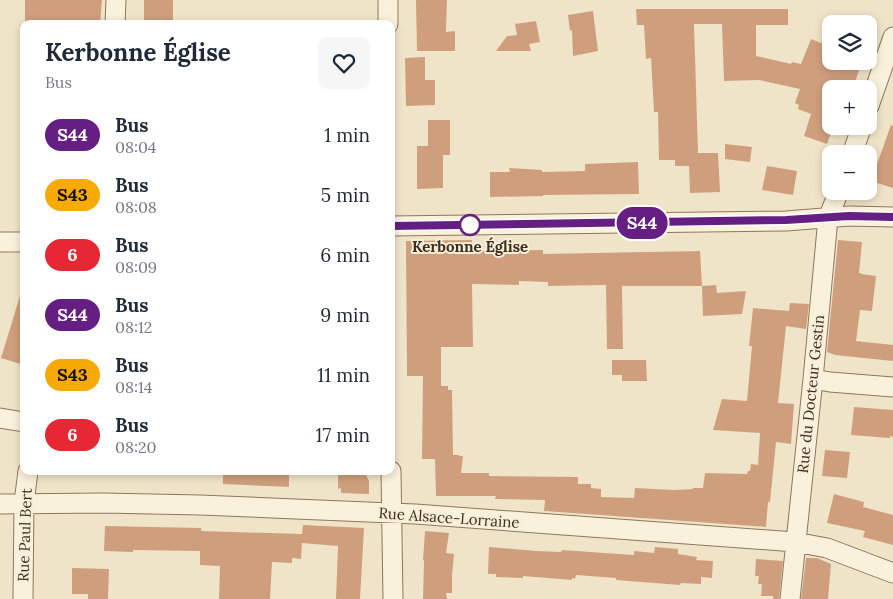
<!DOCTYPE html>
<html lang="fr">
<meta charset="utf-8">
<style>
:root{--surface:#fff;--page:#f6f6f7;--text:#1f2937;--muted:#747a83}
body{margin:0;font-family:Lora,serif;background:var(--page);color:var(--text);height:100vh;display:flex;flex-direction:column;font-size:19px;white-space:nowrap}
*{box-sizing:border-box;margin:0}
p{font-size:16px;color:var(--muted)}
.icon{flex:none;width:28px;height:28px;fill:none;stroke:currentColor;stroke-width:2;stroke-linecap:round;stroke-linejoin:round}
.map{position:relative;flex:1;overflow:hidden}
.details{position:absolute;left:20px;top:20px;width:375px;height:455px;display:flex;flex-direction:column;background:var(--surface);border-radius:10px;box-shadow:0 2px 8px #0003}
.details>*{flex:none}
.badge{padding:0 10px;border-radius:16px;font-size:18px;line-height:32px}
.controls{position:absolute;left:822px;top:15px;display:grid;gap:10px}
.controls a{display:grid;place-items:center;width:55px;height:55px;border-radius:10px;background:var(--surface);box-shadow:0 2px 8px #0003;font-size:25px}
.map>.badge{position:absolute;translate:-50% -50%;box-shadow:0 0 0 2px #fff}
.round{display:grid;place-items:center;flex:none;width:52px;height:52px;border-radius:10px;background:var(--page)}
.headline{display:flex;align-items:center;justify-content:space-between;height:85px;padding:0 25px}
h1{font-size:24px;font-weight:700;line-height:38px}
ul{padding:0;list-style:none}
li{display:flex;align-items:center;gap:15px;height:60px;padding:0 25px}
li div{flex:1}
li b{display:block;font-size:19px}
li em{font-style:normal}
li .badge{min-width:55px;font-weight:700;text-align:center}
.map>svg:first-child{display:block}
</style>
<div class="map">
<svg width="893" height="599" viewBox="0 0 893 599">
<rect width="100%" height="100%" fill="#f0e4c8"/>
<path fill="#cf9f7d" d="M25 0H102L100 24H25Z
M144 0H173V24H144Z
M416 0H447L446 32 455 31V51H417Z
M636 9H788V25H756V56L791 64 792 62 801 64 811 39 831 47V61H862L853 89 841 85 839 89H831V133L827 144 804 136 811 114 798 109 799 105 795 103 800 89 759 80 724 81 722 24H694L698 153H718L720 192 690 193 689 166H675V160H659L658 112H654L651 58 646 59 644 25H637Z
M593 11 598 51 573 56 572 30 570 31 568 15Z
M536 21 540 42 529 44 531 51H496L507 36 517 35 515 24Z
M425 57V80H435V105L406 106 405 58Z
M428 120H450V155H443V188L417 189V146H428Z
M891 125 893 126V188L871 181Z
M725 144 752 147 750 162 725 159Z
M638 162 639 194 543 195V196L490 197V172H510L509 168 542 170V172L585 171V164Z
M767 166 797 171 793 195 762 190Z
M472 240V251L543 250V254L700 251 702 286H622L623 349H607L606 285 548 286V282L519 281V285L472 284 473 347H441V386H448V390H452L453 455H459V456H463L461 473H489V476L578 477V484H591V488L601 489V497L634 498 635 488 674 490 693 489V488H703L705 473 747 474 748 471H750L751 464 758 465 760 433 713 430 722 399 747 401 752 346H749L753 308 789 311 790 303 809 304 806 329 786 326 778 403 794 404 791 444 776 442 770 502H768L766 527 544 511 545 500 495 499 496 496H436L435 459H422L423 376H407L406 241Z
M838 240 862 242 859 273H861V274L876 276 872 311 860 310 856 341 893 345V361L835 355 827 352Z
M716 285 717 293 746 291 742 314 703 316 702 286Z
M20 296 24 297V365L1 358Z
M612 360H646L647 381H622V375H612Z
M854 407 893 410V437L890 436V438L851 435Z
M825 450 850 452 847 478 822 476Z
M223 471H289V487L223 484Z
M338 471H364L369 481V494L341 493V488L338 489Z
M834 494 864 502 863 507 893 515V545L863 537 865 531 827 523Z
M303 525 364 528 360 599H336L338 546 302 543 301 559 292 558V563L272 562 270 599H219L220 566 200 565V551L133 550V552L104 551 105 526 201 528V531L302 534Z
M425 531 449 533 446 553 454 554 452 575V593H446L447 599H423L424 560H423Z
M489 547 536 551 561 552 562 550 634 555V551L654 553 655 547 678 549V554L697 557 696 560 713 561 712 578 701 577V584L681 583 680 585 616 580V578L576 575 575 579 572 578V580L523 576V578L496 577V574H488Z
M806 558H817L831 564 828 599H801Z
M756 559 783 561 779 599H773V596H761L762 584H758L759 576H755Z
M72 568 109 569 108 599H88V594H72Z"/>
<g fill="none" stroke-linecap="round" stroke-linejoin="round">
<g stroke="#8d765c" stroke-width="21">
<path id="minor" d="M388 0V24
M115 24 116 0
M869 106 893 37
M852 154 862 126
M391 226 786 221 849 216 893 217
M0 242H24
M813 379 830 382 893 387
M0 418 24 422
M391 471 393 599
M0 504 103 503 200 505 415 514 795 542 827 548 893 573
M23 599 24 503 28 471
M790 599 813 379 828 218 839 191"/>
</g>
<use href="#minor" stroke="#faf1dc" stroke-width="19"/>
</g>
<g fill="none" stroke-linecap="round" stroke-linejoin="round">
<g stroke="#fff" stroke-width="11">
<path id="line" d="M391 226 786 220 849 216 893 217"/>
</g>
<use href="#line" stroke="#651f82" stroke-width="8"/>
</g>
<circle fill="#fff" stroke="#651f82" stroke-width="2.5" cx="470" cy="225" r="10"/>
<g text-anchor="middle" stroke-width="4" stroke-linejoin="round" paint-order="stroke">
<g font-size="15" font-weight="bold" fill="#3d2e20" stroke="#f7eed8">
<text x="470" y="252">Kerbonne Église</text>
</g>
<g font-size="15" fill="#3d2e20" stroke="#f7eed8">
<text transform="translate(811 394) rotate(-84)" y="5">Rue du Docteur Gestin</text>
<text transform="translate(449 518) rotate(4)" y="5">Rue Alsace-Lorraine</text>
<text transform="translate(25 535) rotate(-88)" y="5">Rue Paul Bert</text>
</g>
</g>
</svg>
<div class="controls">
<a><svg class="icon" aria-label="layers" viewBox="0 0 24 24"><path d="M12 4l9 5-9 5-9-5zM3 14l9 5 9-5"/></svg></a>
<a>+</a>
<a>−</a>
</div>
<b class="badge" style="left:642px;top:223px;background:#651f82;color:#fff">S44</b>
<section class="details">
<div class="headline"><div><h1>Kerbonne Église</h1><p>Bus</p></div><a class="round"><svg class="icon" aria-label="heart" viewBox="0 0 24 24"><path d="M12 20l-8-8c-3-5 5-10 8-4 3-6 11-1 8 4z"/></svg></a></div>
<ul>
<li><span class="badge" style="background:#651f82;color:#fff">S44</span><div><b>Bus</b><p>08:04</p></div><em>1 min</em></li>
<li><span class="badge" style="background:#f8aa04;color:#111">S43</span><div><b>Bus</b><p>08:08</p></div><em>5 min</em></li>
<li><span class="badge" style="background:#e62834;color:#fff">6</span><div><b>Bus</b><p>08:09</p></div><em>6 min</em></li>
<li><span class="badge" style="background:#651f82;color:#fff">S44</span><div><b>Bus</b><p>08:12</p></div><em>9 min</em></li>
<li><span class="badge" style="background:#f8aa04;color:#111">S43</span><div><b>Bus</b><p>08:14</p></div><em>11 min</em></li>
<li><span class="badge" style="background:#e62834;color:#fff">6</span><div><b>Bus</b><p>08:20</p></div><em>17 min</em></li>
</ul>
</section>
</div>
